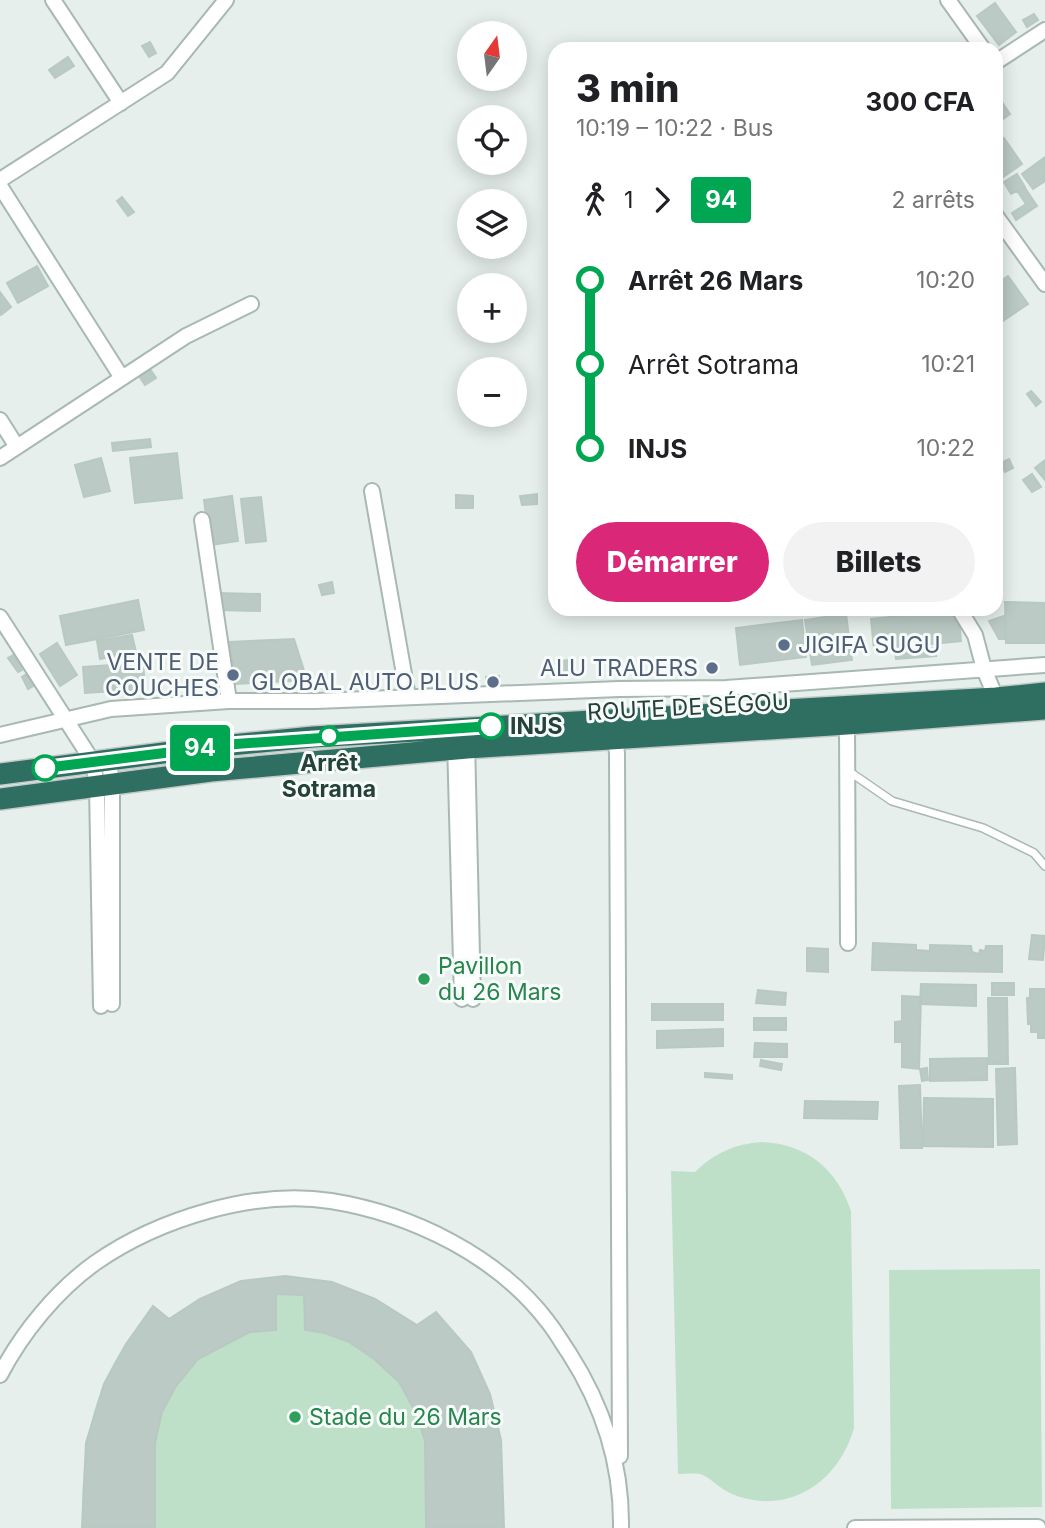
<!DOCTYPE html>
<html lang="fr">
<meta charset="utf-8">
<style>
:root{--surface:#fff;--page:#f2f2f2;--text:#202124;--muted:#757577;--accent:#db2777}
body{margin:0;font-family:Inter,sans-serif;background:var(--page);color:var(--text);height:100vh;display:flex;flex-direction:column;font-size:26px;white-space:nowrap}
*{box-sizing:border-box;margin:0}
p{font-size:23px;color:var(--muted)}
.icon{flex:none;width:38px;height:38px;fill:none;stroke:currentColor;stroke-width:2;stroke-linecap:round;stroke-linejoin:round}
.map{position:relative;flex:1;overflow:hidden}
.panel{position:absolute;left:548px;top:42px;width:455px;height:574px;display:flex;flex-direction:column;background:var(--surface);border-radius:21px;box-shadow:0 4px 18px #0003}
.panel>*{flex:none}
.badge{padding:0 14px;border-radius:5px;font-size:24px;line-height:46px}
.needle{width:46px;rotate:14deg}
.fabs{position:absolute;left:457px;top:21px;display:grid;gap:14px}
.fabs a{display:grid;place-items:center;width:70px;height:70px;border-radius:50%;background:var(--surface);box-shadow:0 4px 18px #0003;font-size:35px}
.map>.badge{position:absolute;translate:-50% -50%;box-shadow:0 0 0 4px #fff}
.legs{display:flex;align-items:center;gap:10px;height:77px;padding:0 28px;font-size:23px}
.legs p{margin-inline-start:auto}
.head{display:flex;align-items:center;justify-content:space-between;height:119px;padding:0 28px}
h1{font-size:38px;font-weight:800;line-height:52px}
.cta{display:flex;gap:14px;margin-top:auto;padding:14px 28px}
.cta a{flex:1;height:80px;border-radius:42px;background:var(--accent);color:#fff;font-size:28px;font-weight:800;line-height:80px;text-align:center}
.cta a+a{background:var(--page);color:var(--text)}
ul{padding:0 28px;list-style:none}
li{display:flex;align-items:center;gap:24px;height:84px;font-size:26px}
li i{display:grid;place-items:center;width:10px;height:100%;margin:0 9px;background:currentColor}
li i::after{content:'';width:18px;height:18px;margin:-9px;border:5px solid;border-radius:50%;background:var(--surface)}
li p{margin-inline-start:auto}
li:first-child i{background:linear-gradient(#0000 50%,currentColor 0)}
li:last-child i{background:linear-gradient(currentColor 50%,#0000 0)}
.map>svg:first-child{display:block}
</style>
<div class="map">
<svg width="1045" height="1528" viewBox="0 0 1045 1528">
<rect width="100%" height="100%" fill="#e6efeb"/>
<path fill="#bfe0c8" d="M762 1142C807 1144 837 1169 851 1211L854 1428C839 1482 788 1517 732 1494 721 1490 710 1477 700 1474 693 1473 684 1474 678 1474L671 1171 695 1172C715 1153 734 1144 762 1142Z
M1040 1269 1042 1507 891 1509 889 1270Z
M285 1276 332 1282 375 1299 417 1325 436 1312C447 1325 462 1339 471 1354 503 1407 503 1468 504 1528H82C82 1479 84 1430 104 1384 115 1356 135 1331 153 1306L170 1319Z"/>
<path fill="#bbcac4" stroke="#b8c9c2" stroke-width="2" d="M995 3 1016 32 999 45 977 16Z
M1034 14 1038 20 1027 27 1023 20Z
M150 42 156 53 149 57 142 46Z
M68 57 74 66 55 78 49 70Z
M996 93 1010 114 996 124Z
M1004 138 1022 164 1000 179 996 173V144Z
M1044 158 1045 181 1033 189 1022 174Z
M1017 174 1025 187 1011 194 1004 182Z
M1025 188 1037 206 1016 220 1012 213 1026 204 1018 192Z
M122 197 134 212 128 216 117 201Z
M37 266 48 286 18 303 7 283Z
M1008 276 1028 304 997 325 996 284Z
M0 292 11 307 1 315 0 314Z
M150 369 156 378 145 385 139 376Z
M1031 391 1041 402 1036 406 1027 394Z
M150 439 151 447 113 451 112 443Z
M177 453 182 498 135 503 130 458Z
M101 458 110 491 84 497 75 465Z
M1009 459 1013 468 1005 472 1001 463Z
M1045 460V480L1035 468Z
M1032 474 1041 487 1032 492 1023 480Z
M537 494V504L522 505 520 496Z
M456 495 473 496V508H456Z
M232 496 238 541 210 545 204 500Z
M261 497 266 541 246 543 241 499Z
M332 582 334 593 322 595 319 585Z
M218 593 260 594V611L218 610Z
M138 600 144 630 66 645 60 616Z
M1005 602 1045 603V643H1006Z
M958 610 961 641 874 650 871 619Z
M846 614 852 660 812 665 805 620Z
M1004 616V639H999L989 621Z
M802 620 806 657 740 665 736 628Z
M132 635 136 652 100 659 97 641Z
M294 639 307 680 236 684 230 642Z
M57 643 77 675 60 686 40 654Z
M935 648 936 656 896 659 895 652Z
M13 655 22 670 18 672 8 658Z
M569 660V674H561L560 661Z
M143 663 145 689 85 693 83 667Z
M27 674 33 686 28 689 22 677Z
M499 676V685L486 686V677Z
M1032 935 1045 936 1043 960 1029 959Z
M873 943 916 945V950L930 951V945L971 946 972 952 979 954 980 950 985 951 986 946H1002V972L872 970Z
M807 948 828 949V972L807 971Z
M992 983H1014V995H992Z
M921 984 976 985V1006L920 1004Z
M1030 989H1045V1038H1038V1032H1031V1024H1028L1027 998H1030Z
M758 990 786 993 785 1005 756 1003Z
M902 996 921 997 919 1069 902 1067V1042H895V1022L902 1021Z
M988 998H1007L1008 1064H989Z
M652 1004H723V1020H652Z
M754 1018H786V1030H754Z
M723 1029V1046L657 1048V1031Z
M755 1043 787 1044V1057H754Z
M987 1058V1080L930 1081V1059Z
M761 1060 782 1064 781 1070 760 1066Z
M927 1068 928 1080 922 1081 920 1069Z
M1015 1068 1017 1144 998 1145 996 1069Z
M705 1073 732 1075V1079L705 1077Z
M920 1085 922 1148H901L899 1086Z
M924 1098 993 1099V1147L923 1146Z
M805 1101 878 1102 877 1119 804 1118Z
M285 1276 332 1282 375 1299 417 1325 436 1312 471 1352 490 1394 501 1440 504 1528H426L425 1441 416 1413 399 1382 374 1359 349 1342 325 1333 305 1330 304 1295 276 1294V1330L250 1332 198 1359 176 1386 162 1412 155 1443V1528H82L86 1443 104 1384 126 1344 153 1306 169 1319 200 1299 241 1281Z"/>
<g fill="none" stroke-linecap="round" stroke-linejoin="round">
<g stroke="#a8b8b2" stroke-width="10">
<path id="lane" d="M847 770 892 801 983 828 1034 853 1045 866"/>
</g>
<g stroke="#a8b8b2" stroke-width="18">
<path id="street" d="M53 0 121 103
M948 0 983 49
M996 62 1045 30
M0 180 167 73 226 0
M0 186 122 378
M996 216 1045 284
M0 420 17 447
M0 458 186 336 251 304
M372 491 408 697
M202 520 229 701
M959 609 975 635 984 669 996 698
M0 617 93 762 97 786 101 1006
M847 724 848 943
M615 731 617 754 620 1456
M0 735 111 709 229 701H316L619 689 726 688 1045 665
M455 741 462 999
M467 741 473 999
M109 761 112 785V1004
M0 1375C22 1333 56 1291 95 1263 158 1219 254 1189 331 1201 412 1214 498 1256 548 1322 556 1332 562 1343 569 1353 603 1406 622 1465 621 1528
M855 1528 1038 1527"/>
</g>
<g stroke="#c2cac8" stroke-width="24">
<path id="highway" d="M0 774 210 747 313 737 996 698 1045 693
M0 799 211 771 467 748 847 724 1045 709"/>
</g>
<use href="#lane" stroke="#fff" stroke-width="7"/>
<use href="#street" stroke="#fff" stroke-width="14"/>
<use href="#highway" stroke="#2f6f62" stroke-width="21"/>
</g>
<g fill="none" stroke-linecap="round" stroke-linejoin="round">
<g stroke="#fff" stroke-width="16">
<path id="line-1" d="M45 768 236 744 491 726"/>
</g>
<use href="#line-1" stroke="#00a651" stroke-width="10"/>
</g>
<g fill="#5c6f8a" stroke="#f7fbf9" stroke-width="2.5">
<circle cx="784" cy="645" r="7"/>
<circle cx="712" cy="668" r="7"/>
<circle cx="233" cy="675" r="7"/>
<circle cx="493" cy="682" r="7"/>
</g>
<g fill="#fff" stroke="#00a651" stroke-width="3.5">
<circle cx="491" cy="726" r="12"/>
<circle cx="329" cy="736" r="9"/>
<circle cx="45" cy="768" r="12"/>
</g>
<g fill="#2e9e5b" stroke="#f7fbf9" stroke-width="2.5">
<circle cx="424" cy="979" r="7"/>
<circle cx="295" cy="1417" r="7"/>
</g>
<g text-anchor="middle" stroke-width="6" stroke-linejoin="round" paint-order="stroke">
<g font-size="23" fill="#4e5e75" stroke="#f7fbf9" text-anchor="end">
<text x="798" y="653" text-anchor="start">JIGIFA SUGU</text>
<text x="219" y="670">VENTE DE<tspan x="219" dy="26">COUCHES</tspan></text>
<text x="698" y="676">ALU TRADERS</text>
<text x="479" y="690">GLOBAL AUTO PLUS</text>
</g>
<g font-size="23" fill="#24423a" stroke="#f7fbf9">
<text transform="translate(688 707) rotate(-3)" y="8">ROUTE DE SÉGOU</text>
</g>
<g font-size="23" font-weight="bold" fill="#24423a" stroke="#f7fbf9" text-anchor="start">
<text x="510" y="734">INJS</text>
<text x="329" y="771" text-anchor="middle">Arrêt<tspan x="329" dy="26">Sotrama</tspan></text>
</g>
<g font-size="23" fill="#27864d" stroke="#f7fbf9" text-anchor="start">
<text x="438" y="974">Pavillon<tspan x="438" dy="26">du 26 Mars</tspan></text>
<text x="309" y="1425">Stade du 26 Mars</text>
</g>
</g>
</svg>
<div class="fabs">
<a><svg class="needle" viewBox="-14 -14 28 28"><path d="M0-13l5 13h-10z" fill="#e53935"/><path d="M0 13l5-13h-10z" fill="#757577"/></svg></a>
<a><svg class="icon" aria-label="locate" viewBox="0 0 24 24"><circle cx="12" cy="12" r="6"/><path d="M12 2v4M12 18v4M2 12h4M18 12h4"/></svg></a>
<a><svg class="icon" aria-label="layers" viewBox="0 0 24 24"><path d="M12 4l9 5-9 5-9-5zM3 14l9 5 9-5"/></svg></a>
<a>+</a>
<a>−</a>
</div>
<b class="badge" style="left:200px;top:748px;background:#00a651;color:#fff">94</b>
<section class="panel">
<div class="head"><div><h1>3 min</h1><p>10:19 – 10:22 · Bus</p></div><b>300 CFA</b></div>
<div class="legs"><svg class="icon" aria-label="walk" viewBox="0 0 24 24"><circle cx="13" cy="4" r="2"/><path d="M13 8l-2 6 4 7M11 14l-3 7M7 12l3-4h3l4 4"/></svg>1<svg class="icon" aria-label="forward" viewBox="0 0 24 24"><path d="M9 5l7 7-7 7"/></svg><b class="badge" style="background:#00a651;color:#fff">94</b><p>2 arrêts</p></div>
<ul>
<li><i style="color:#00a651"></i><b>Arrêt 26 Mars</b><p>10:20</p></li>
<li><i style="color:#00a651"></i><span>Arrêt Sotrama</span><p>10:21</p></li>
<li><i style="color:#00a651"></i><b>INJS</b><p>10:22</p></li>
</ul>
<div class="cta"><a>Démarrer</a><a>Billets</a></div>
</section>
</div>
